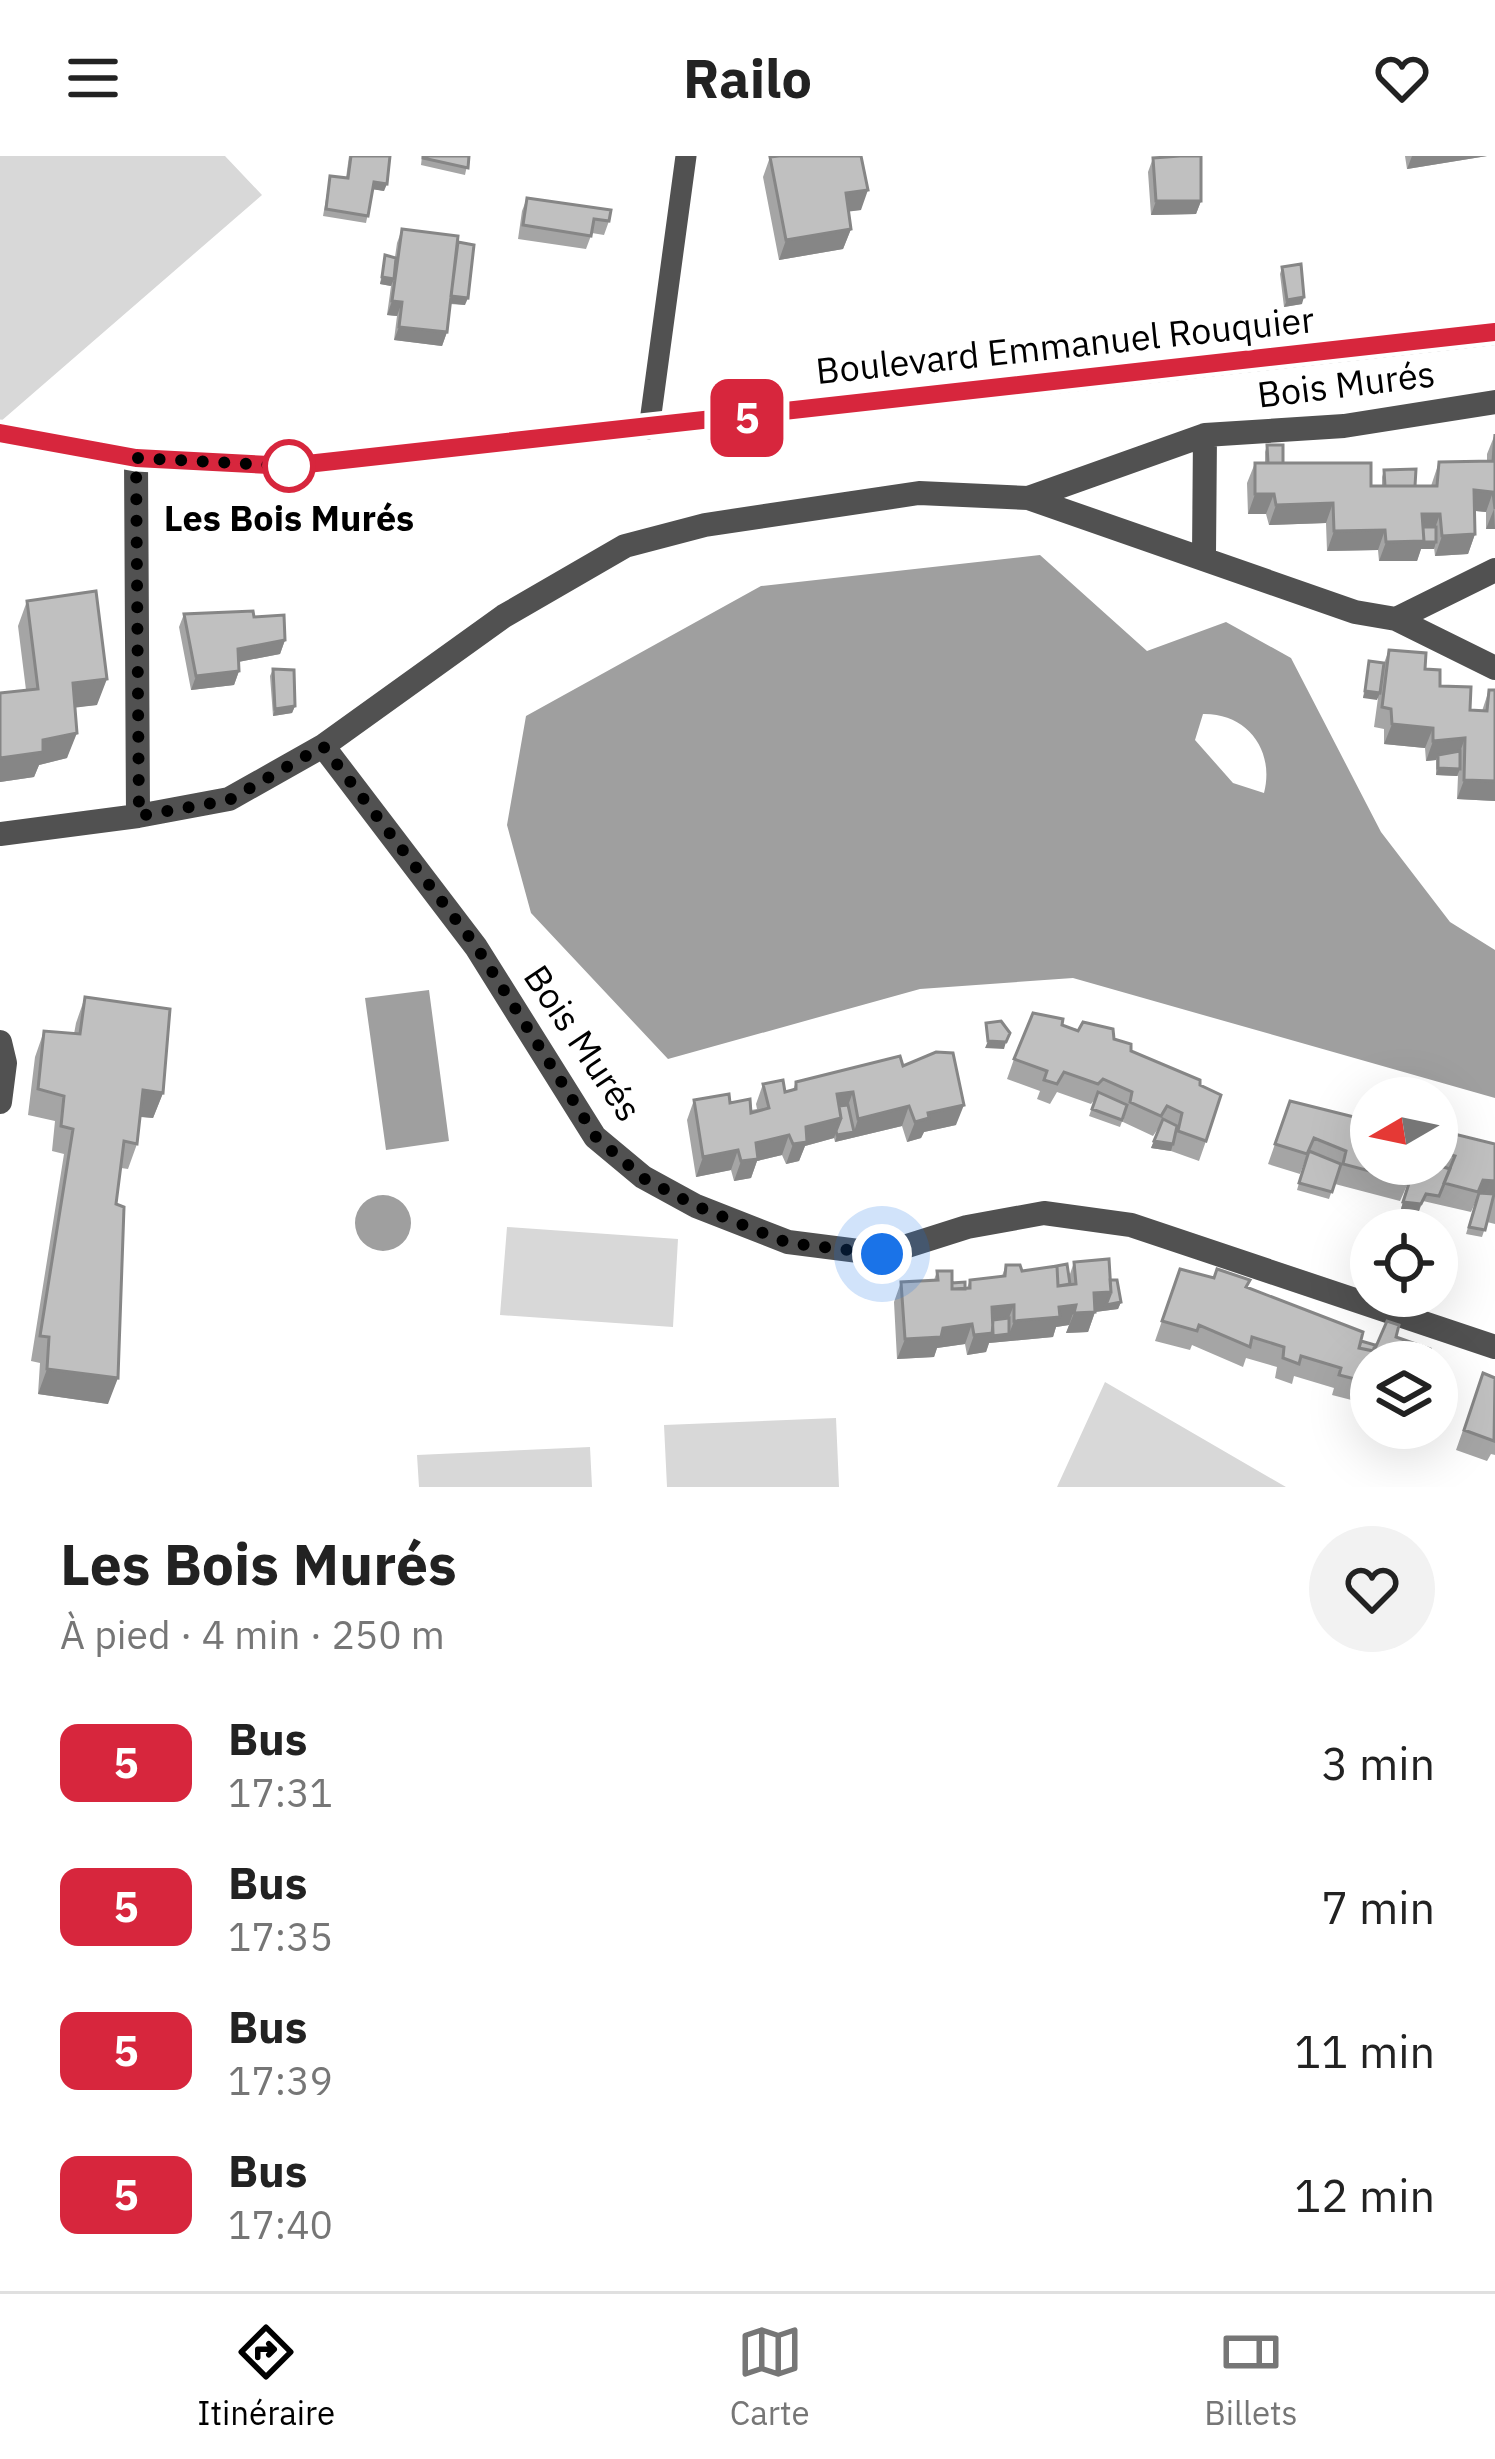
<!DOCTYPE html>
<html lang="fr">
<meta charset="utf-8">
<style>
:root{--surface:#fff;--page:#f2f2f2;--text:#222;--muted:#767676;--line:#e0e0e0;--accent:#000}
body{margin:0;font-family:"IBM Plex Sans",sans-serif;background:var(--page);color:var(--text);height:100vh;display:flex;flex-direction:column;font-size:45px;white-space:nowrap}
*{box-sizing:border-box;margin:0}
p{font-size:39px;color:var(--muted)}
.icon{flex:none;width:66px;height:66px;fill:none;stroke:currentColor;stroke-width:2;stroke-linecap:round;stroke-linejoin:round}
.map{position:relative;height:1331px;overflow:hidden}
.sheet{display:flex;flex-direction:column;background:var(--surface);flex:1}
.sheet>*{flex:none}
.badge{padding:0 24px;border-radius:18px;font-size:42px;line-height:78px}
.needle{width:78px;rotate:261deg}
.tools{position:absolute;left:1350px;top:921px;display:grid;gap:24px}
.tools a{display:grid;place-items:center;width:108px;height:108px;border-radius:50%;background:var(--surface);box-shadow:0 12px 48px #0002;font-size:60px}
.you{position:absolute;width:60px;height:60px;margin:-30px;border:9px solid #fff;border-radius:50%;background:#1a73e8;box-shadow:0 0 0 18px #1a73e833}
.map>.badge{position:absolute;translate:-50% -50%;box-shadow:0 0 0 6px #fff}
.round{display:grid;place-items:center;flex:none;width:126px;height:126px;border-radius:63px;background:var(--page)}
.overview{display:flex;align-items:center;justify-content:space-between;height:204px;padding:0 60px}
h1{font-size:57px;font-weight:800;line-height:90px}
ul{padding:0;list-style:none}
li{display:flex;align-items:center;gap:36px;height:144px;padding:0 60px}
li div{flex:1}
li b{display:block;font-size:45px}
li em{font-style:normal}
li .badge{min-width:132px;font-weight:700;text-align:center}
header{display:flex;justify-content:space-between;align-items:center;height:156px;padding:0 60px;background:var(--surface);font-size:54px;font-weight:800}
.tabs{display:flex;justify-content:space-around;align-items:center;height:168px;border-top:3px solid var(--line);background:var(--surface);font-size:33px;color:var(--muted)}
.tabs a{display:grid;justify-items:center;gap:6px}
.tabs .active{color:var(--accent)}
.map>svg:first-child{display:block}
</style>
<header><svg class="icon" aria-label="menu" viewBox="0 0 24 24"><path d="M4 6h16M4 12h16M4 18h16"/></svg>Railo<svg class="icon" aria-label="heart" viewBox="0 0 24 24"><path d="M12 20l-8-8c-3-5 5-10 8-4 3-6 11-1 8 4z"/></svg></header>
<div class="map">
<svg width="1495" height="1331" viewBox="0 0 1495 1331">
<rect width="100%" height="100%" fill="#fff"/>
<path fill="#d8d8d8" d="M0 0H225L262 39 0 266Z
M507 1071 678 1083 673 1171 500 1159Z
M1105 1226 1286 1331H1057Z
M836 1262 839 1331H667L664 1269Z
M590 1291 592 1331H419L417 1299Z"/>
<path fill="#9f9f9f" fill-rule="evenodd" d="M1040 399 1147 495 1226 466 1291 502 1381 676 1450 766 1495 794V942L1073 822 920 833 668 903 531 757 507 669 526 560 761 430ZM1203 558C1247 557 1275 594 1264 637L1233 627 1195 584Z
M429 834 449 985 386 994 365 842Z
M355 1067a28 28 0 1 1 56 0a28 28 0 1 1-56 0Z"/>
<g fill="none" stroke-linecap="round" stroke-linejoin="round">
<path stroke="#515151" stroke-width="21" d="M649 273 686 0"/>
<path stroke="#515151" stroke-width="24" d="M136 302 138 660 229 643 323 590 476 791 595 981 643 1021 696 1050 788 1086 882 1098 967 1071 1044 1057 1131 1069 1495 1191
M1028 342 1205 279 1344 270 1495 246
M1204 399 1205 279
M1396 463 1495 414
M323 590 504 460 625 390 705 369 919 337 1028 342 1355 456 1396 463 1495 512
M0 678 138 660
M0 886 5 907 0 946"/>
<path stroke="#1e1e1e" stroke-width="24" d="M0 277 136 302 289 310 1495 177"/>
</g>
<path fill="#a5a5a5" d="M349 0H390L384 35 373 33 366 67 323 60 330 20 346 22Z
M422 0H469L465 19 421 9Z
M1405 0H1487L1407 13Z
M770 1 861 54 848 55 851 73 843 93 779 104 763 21Z
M1153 2 1201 45 1196 58 1151 59 1148 16Z
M527 42 609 65 604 79 592 77 586 93 518 83 522 55Z
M402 73 458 86 465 149 450 148 447 176 442 190 394 184 397 160 387 159 391 130 380 128 385 99 395 101 397 87Z
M1282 111 1302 148 1284 151 1280 118Z
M1495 278V373H1486V356L1475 355V378L1468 398 1435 400 1434 391 1421 393 1417 405H1379L1378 394 1327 395 1326 367 1269 369 1266 358H1248L1247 327 1255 307H1265V296L1267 289 1283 307 1371 330H1382V321L1384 314 1415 330H1431L1439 306 1487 305V298Z
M27 445 97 549 75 551 67 602 39 609 34 621 0 626V537L26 534 18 470Z
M184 458 254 461 285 484 280 498 238 506 239 515 234 529 191 534 179 471Z
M1389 494 1425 513 1440 530 1470 554 1482 555 1489 534H1495V645L1457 643 1458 620 1436 619V604L1426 605 1425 592 1384 588V573L1374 571 1378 542H1363L1369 505 1384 507Z
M273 513 295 550 292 557 273 560 270 520Z
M85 841 163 937 153 962 140 961 137 988 128 1013 121 1012 116 1048 108 1248 38 1238 40 1207 31 1205 64 998 52 995 55 965 28 959 35 901 44 875 74 878 76 867Z
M1062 869 1114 883 1131 895 1200 929 1206 985 1199 1005 1171 995 1151 992 1160 970 1153 980 1123 966 1125 957 1120 971 1089 960 1095 943 1091 948 1057 936 1050 948 1037 943 1040 935 1007 923 1014 903Z
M903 910 956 969 924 976 921 982 907 986 902 970 835 986 834 982 805 990 799 1005 786 1008 782 999 757 1005 751 1022 734 1025 731 1014 696 1021 687 964 694 944 730 947 751 954 757 953 756 948 763 928 785 936 793 934 796 926Z
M1290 945 1371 1008H1437V981L1495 988V1068L1487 1066 1482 1081 1466 1078 1476 1044 1471 1056 1423 1045 1419 1055 1401 1053 1409 1025 1400 1045 1335 1028 1338 1017 1329 1043 1297 1034 1306 1002 1300 1018 1268 1008Z
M1074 1106 1110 1124 1121 1146 1118 1153 1095 1156 1088 1176 1066 1177 1069 1169 1056 1171 1053 1181 989 1187 986 1196 967 1199 965 1188 937 1192 934 1201 897 1203 894 1146 901 1126 934 1124 937 1115 952 1127 967 1132 970 1124 1002 1120 1006 1109 1022 1115 1069 1121Z
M1180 1113 1247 1132 1361 1185 1371 1206V1249L1332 1239 1334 1232 1294 1220 1292 1228 1275 1222 1277 1211 1246 1202 1243 1211 1192 1189 1190 1194 1155 1185Z
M1483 1217 1495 1222V1299L1491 1298 1487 1305 1456 1294Z"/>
<path fill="#868686" d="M1412 0H1487L1407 13Z
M374 26 387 28 384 35 371 33Z
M868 34 861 54 838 57 846 37Z
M1156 45H1201L1196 58 1151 59Z
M851 73 843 93 779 104 786 84Z
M382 121 394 123 391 130 380 128Z
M449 140 468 142 465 149 447 147Z
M1304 141 1302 148 1284 151 1287 144Z
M392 145 402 146 397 160 387 159Z
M399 171 447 176 442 190 394 184Z
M1474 334 1493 336 1486 356 1467 354Z
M1255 338H1274L1266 358H1248Z
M1333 347 1326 367 1269 369 1276 349Z
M1494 353 1495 373H1486Z
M1422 358H1440L1433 378H1418Z
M1385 374 1378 394 1327 395 1334 375Z
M1475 378 1468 398 1435 400 1442 380Z
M1386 386H1436L1434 393H1421L1417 405H1379Z
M285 484 280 498 233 507 238 493Z
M239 515 234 529 191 534 196 520Z
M107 523 97 549 64 553 73 527Z
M1365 535 1380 537 1377 544 1363 542Z
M295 550 292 557 273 560 275 553Z
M1392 568 1433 572 1425 592 1384 588Z
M77 577 67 602 39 609 34 621 0 626V602L43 584Z
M1465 582 1458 602 1438 599 1436 604 1426 605 1433 585Z
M1438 612 1460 613 1457 620 1436 619Z
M1464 624 1495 625V645L1457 643Z
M988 885 1006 886 1004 893 985 892Z
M143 934 163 937 153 962 134 960Z
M853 936 846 955 834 957 837 938Z
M964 949 956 969 924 976 921 982 907 986 915 966 928 957Z
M909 950 902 970 835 986 837 979 854 976 858 963Z
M841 962 834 982 805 990 799 1005 786 1008 793 988 806 971Z
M789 979 782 999 757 1005 751 1022 734 1025 741 1005 756 987Z
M1154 985 1173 988 1171 995 1151 992Z
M738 994 731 1014 696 1021 703 1001Z
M1483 1024 1495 1025V1036L1492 1045 1476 1044 1471 1056Z
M1403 1046 1421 1048 1419 1055 1401 1053Z
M1111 1136 1121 1146 1118 1153 1095 1156 1088 1176 1066 1177 1074 1157 1094 1137Z
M1014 1149 1006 1169 988 1171 992 1151Z
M1076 1149 1069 1169 1056 1171 1053 1181 989 1187 986 1196 967 1199 974 1179 993 1177 1009 1178 1014 1165 1059 1151Z
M972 1168 965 1188 937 1192 934 1201 897 1203 905 1183 943 1172Z
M47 1213 118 1222 108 1248 38 1238Z"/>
<path fill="#c0c0c0" stroke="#868686" stroke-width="3" d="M351 0H390L387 28 374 26 368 60 326 53 330 20 348 22Z
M423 0H469L468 12 423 2Z
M779 0H861L868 34 846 37 851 73 786 84 770 1Z
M1180 0H1201V45H1156L1153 2Z
M527 42 611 54 609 65 594 63 591 80 523 69Z
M402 73 458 80 447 176 399 171 402 146 392 145Z
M458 86 474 89 468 142 451 140Z
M385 99 396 102 394 123 382 121Z
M1301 108 1304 141 1287 144 1282 111Z
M1495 278V353L1493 336 1474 334 1475 378 1442 380 1440 358H1422L1424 385 1386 386 1385 374 1334 375 1333 347 1276 349 1274 338H1255V307H1371V330H1437L1439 306 1493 305Z
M1267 289H1283V307H1268Z
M1416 313 1415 330H1385L1384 314Z
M1423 371H1436V386H1424Z
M96 435 107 523 73 527 77 577 43 584V596L0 602V537L38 533 27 445Z
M253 455 254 461 284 459 285 484 238 493 239 515 196 520 184 458Z
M1389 494 1426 497 1425 513 1440 514V530L1471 531 1470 554 1487 555 1489 534H1495V625L1464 624 1465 582 1433 585V572L1392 568 1391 553 1382 551Z
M1369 505 1384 507 1380 537 1365 535Z
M273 513 294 514 295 550 275 553Z
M1460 595V613L1438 612V599Z
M85 841 170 853 163 937 143 934 137 988 124 985 116 1048 124 1051 118 1222 47 1213 49 1181 40 1180 73 973 61 970 64 940 38 933 44 875 80 878Z
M1033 857 1063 863 1062 869 1078 875 1083 866 1113 873 1114 883 1131 888V895L1200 924V929L1221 939 1206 985 1178 975 1182 957 1167 950 1161 960 1130 946 1132 936 1103 923 1098 928 1064 916 1057 928 1044 924 1047 915 1014 903Z
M1001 865 1010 877 1006 886 988 885 986 867Z
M936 896 953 897 964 949 928 957 929 962 915 966 909 950 858 963 853 936 837 938 841 962 806 971 807 986 793 988 789 979 756 987 758 1003 741 1005 738 994 703 1001 694 944 729 938 730 947 750 943 751 957 769 952 763 928 783 924 785 936 796 933V926L900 900 903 910Z
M1098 936 1127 949 1122 964 1092 953Z
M1290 945 1354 961 1359 952 1371 956V1008H1415L1407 1025 1343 1008 1346 995 1314 982 1307 998 1275 988Z
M848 949 854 976 837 979 836 975 841 962 839 950Z
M1163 963 1177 970 1173 988 1154 985Z
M1442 975 1495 988V1025L1483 1024 1478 1036 1444 1027 1455 1000 1441 996 1437 1002V981H1439Z
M1309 995 1341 1008 1332 1036 1299 1027Z
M1437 1009 1450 1013 1439 1040 1426 1038 1421 1048 1403 1046 1412 1018 1428 1021Z
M1479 1037 1494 1038 1485 1074 1469 1071Z
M1109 1103 1111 1136 1094 1137 1095 1156 1074 1157 1076 1149 1059 1151 1060 1161 1014 1165V1149L992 1151 993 1177 974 1179 972 1168 943 1172 941 1181 905 1183 901 1126 938 1124 937 1115H952V1133L970 1132V1124L1005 1120 1006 1109H1020L1022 1115 1057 1110 1058 1130 1076 1128 1074 1106Z
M1067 1108 1070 1128 1058 1130 1057 1110 1051 1111Z
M1180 1113 1214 1122 1217 1113 1250 1124 1246 1131 1363 1176 1359 1192 1374 1195 1387 1165 1399 1169 1396 1181 1430 1193 1426 1206H1371V1227L1339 1219 1341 1212 1301 1200 1299 1208 1283 1202 1284 1191 1252 1181 1250 1191 1199 1169 1197 1175 1162 1165Z
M1110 1124H1117L1121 1146 1106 1149 1111 1136Z
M965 1126V1133H952V1127Z
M1009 1162V1178L992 1180 993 1164Z
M1361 1185 1375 1189 1373 1195 1359 1192Z
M1483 1217 1495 1222 1494 1285 1464 1274Z"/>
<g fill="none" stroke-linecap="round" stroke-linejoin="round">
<g stroke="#fff" stroke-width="27">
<path id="line" d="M0 277 136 302 289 310 1495 176"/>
</g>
<use href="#line" stroke="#d7263d" stroke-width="18"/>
<path stroke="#000" stroke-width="12" stroke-dasharray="0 21.6" d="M289 310 136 302 139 660 229 644 323 590 476 790 596 981 643 1022 696 1050 788 1087 882 1098"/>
</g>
<circle fill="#fff" stroke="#d7263d" stroke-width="6" cx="289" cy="310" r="24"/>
<g text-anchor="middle" stroke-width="9" stroke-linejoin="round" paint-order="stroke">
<g font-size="36" fill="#000" stroke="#fff">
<text transform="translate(1065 189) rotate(-6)" y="13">Boulevard Emmanuel Rouquier</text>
<text transform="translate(1346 228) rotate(-7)" y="13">Bois Murés</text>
<text transform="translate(583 887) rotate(56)" y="13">Bois Murés</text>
</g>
<g font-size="36" font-weight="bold" fill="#000" stroke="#fff">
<text x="289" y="375">Les Bois Murés</text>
</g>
</g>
</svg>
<div class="tools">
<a><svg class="needle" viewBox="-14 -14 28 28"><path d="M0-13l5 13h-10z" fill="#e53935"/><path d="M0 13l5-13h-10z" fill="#767676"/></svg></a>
<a><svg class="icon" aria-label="locate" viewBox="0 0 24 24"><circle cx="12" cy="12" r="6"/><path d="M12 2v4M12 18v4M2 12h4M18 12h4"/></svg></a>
<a><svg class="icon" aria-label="layers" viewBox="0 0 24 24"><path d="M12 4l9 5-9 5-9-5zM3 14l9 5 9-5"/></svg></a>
</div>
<div class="you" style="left:882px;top:1098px"></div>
<b class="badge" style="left:747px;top:262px;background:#d7263d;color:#fff">5</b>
</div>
<section class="sheet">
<div class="overview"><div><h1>Les Bois Murés</h1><p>À pied · 4 min · 250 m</p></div><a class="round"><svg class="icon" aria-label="heart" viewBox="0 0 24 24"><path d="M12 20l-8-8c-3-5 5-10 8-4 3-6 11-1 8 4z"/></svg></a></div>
<ul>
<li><span class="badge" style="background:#d7263d;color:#fff">5</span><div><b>Bus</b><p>17:31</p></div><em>3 min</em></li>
<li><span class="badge" style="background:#d7263d;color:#fff">5</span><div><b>Bus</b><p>17:35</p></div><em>7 min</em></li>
<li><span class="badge" style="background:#d7263d;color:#fff">5</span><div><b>Bus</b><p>17:39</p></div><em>11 min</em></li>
<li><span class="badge" style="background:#d7263d;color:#fff">5</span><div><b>Bus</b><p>17:40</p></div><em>12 min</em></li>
</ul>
</section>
<nav class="tabs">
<a class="active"><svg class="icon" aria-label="directions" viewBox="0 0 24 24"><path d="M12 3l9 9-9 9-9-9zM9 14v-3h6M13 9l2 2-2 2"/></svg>Itinéraire</a>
<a><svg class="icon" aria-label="map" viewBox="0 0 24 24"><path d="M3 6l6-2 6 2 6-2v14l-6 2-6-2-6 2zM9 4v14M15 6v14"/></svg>Carte</a>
<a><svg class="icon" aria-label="tickets" viewBox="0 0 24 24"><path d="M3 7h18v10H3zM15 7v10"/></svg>Billets</a>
</nav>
